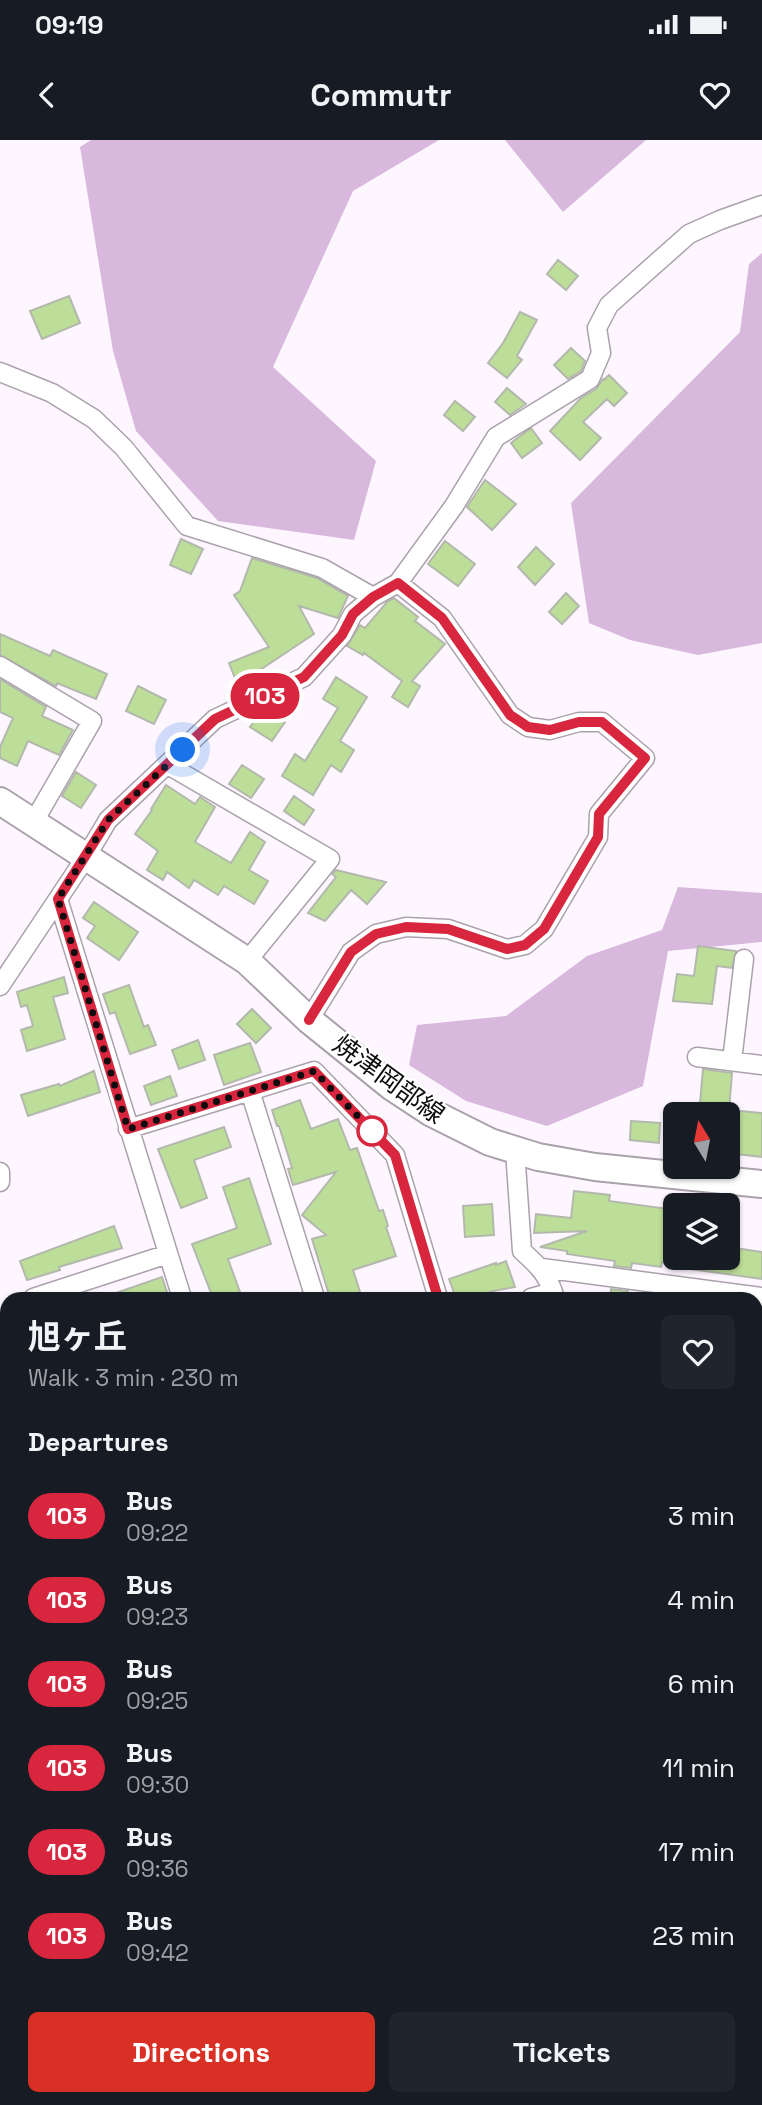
<!DOCTYPE html>
<meta charset="utf-8">
<style>
:root{--surface:#171b24;--page:#20242c;--text:#f1f3f6;--muted:#9ea1a6;--accent:#d93025}
body{margin:0;font-family:"Space Grotesk","Noto Sans JP",sans-serif;background:var(--page);color:var(--text);height:100vh;display:flex;flex-direction:column;font-size:26px;white-space:nowrap}
*{box-sizing:border-box;margin:0}
p{font-size:23px;color:var(--muted)}
.icon{flex:none;width:38px;height:38px;fill:none;stroke:currentColor;stroke-width:2;stroke-linecap:round;stroke-linejoin:round}
.map{position:relative;flex:1;overflow:hidden}
.drawer{position:absolute;left:0px;top:1152px;width:763px;height:814px;display:flex;flex-direction:column;background:var(--surface);border-radius:21px 21px 0 0;box-shadow:0 2px 5px #0004}
.drawer>*{flex:none}
.badge{padding:0 14px;border-radius:23px;font-size:24px;line-height:46px}
.needle{width:46px;rotate:350deg}
.tools{position:absolute;left:663px;top:962px;display:grid;gap:14px}
.tools a{display:grid;place-items:center;width:77px;height:77px;border-radius:10px;background:var(--surface);box-shadow:0 2px 5px #0004;font-size:35px}
.you{position:absolute;width:35px;height:35px;margin:-18px;border:5px solid #fff;border-radius:50%;background:#1a73e8;box-shadow:0 0 0 10px #1a73e833}
.map>.badge{position:absolute;translate:-50% -50%;box-shadow:0 0 0 4px #fff}
h2{padding:0 28px;font-size:26px;line-height:63px}
.round{display:grid;place-items:center;flex:none;width:74px;height:74px;border-radius:10px;background:var(--page)}
.overview{display:flex;align-items:center;justify-content:space-between;height:119px;padding:0 28px}
h1{font-size:33px;font-weight:700;line-height:52px}
.cta{display:flex;gap:14px;margin-top:auto;padding:14px 28px}
.cta a{flex:1;height:80px;border-radius:10px;background:var(--accent);color:#fff;font-size:28px;font-weight:700;line-height:80px;text-align:center}
.cta a+a{background:var(--page);color:var(--text)}
ul{padding:0;list-style:none}
li{display:flex;align-items:center;gap:21px;height:84px;padding:0 28px}
li div{flex:1}
li b{display:block;font-size:26px}
li em{font-style:normal}
li .badge{min-width:77px;font-weight:700;text-align:center}
.status{display:flex;justify-content:space-between;align-items:center;height:49px;padding:0 35px;background:var(--surface);direction:ltr}
.status svg{height:19px;fill:currentColor}
header{display:flex;justify-content:space-between;align-items:center;height:91px;padding:0 28px;background:var(--surface);font-size:32px;font-weight:700}
.map>svg:first-child{display:block}
</style>
<div class="status"><b>09:19</b><svg viewBox="0 0 49 12"><path d="M0 12V9h3v3zM5 12V6h3v6zM10 12V3h3v9zM15 12V0h3v12zM26 1h20v11H26zM47 4h2v5h-2z"/></svg></div>
<header><svg class="icon" aria-label="back" viewBox="0 0 24 24"><path d="M15 5l-7 7 7 7"/></svg>Commutr<svg class="icon" aria-label="heart" viewBox="0 0 24 24"><path d="M12 20l-8-8c-3-5 5-10 8-4 3-6 11-1 8 4z"/></svg></header>
<div class="map">
<svg width="762" height="1965" viewBox="0 0 762 1965">
<rect width="100%" height="100%" fill="#fef6ff"/>
<path fill="#d8b8dd" d="M91 0H439L353 51 273 227 376 321 354 400 218 381 136 291 113 211 80 7Z
M505 0H646L563 72Z
M762 113V503L698 515 630 500 589 483 571 363 740 192 749 124Z
M678 747 762 753V802L668 811 643 946 547 986 466 961 409 925 417 885 506 876 587 816 662 790Z
M187 1958H496L492 1965H187Z"/>
<g fill="none" stroke-linecap="round" stroke-linejoin="round">
<path stroke="#c08dc7" stroke-width="6" d="M756 1747 762 1740
M551 1965 556 1958"/>
</g>
<path fill="#bdde98" stroke="#b3b8ad" stroke-width="2" d="M558 120 578 136 566 150 547 134Z
M69 156 80 183 42 199 30 171Z
M520 172 537 180 517 216 522 220 507 238 488 223 503 203Z
M571 208 585 221 581 231 568 239 554 225Z
M609 235 627 253 614 266 607 259 583 282 601 298 580 320 550 291 581 258 596 249 603 239 604 240Z
M507 248 526 264 510 275 495 262Z
M455 261 475 277 463 291 444 275Z
M531 288 542 303 522 318 511 303Z
M485 340 516 364 492 390 467 367Z
M181 399 203 409 191 434 170 425Z
M445 401 475 424 458 446 428 424Z
M536 407 554 424 535 445 518 427Z
M252 418 317 438 348 456 338 478 299 466 314 494 254 534 255 536 237 543 229 523 269 507 234 455 240 451Z
M566 453 579 466 562 484 549 472Z
M394 458 418 477 415 481 445 504 412 541 420 546 408 567 392 557 402 541 364 513 363 515 347 506 360 485 365 488 387 462Z
M0 494 50 516 53 510 107 534 96 559 57 543 56 546 0 515Z
M336 537 367 557 340 601 354 610 341 632 331 625 313 655 282 636 295 614 305 621 338 568 323 559Z
M0 539 46 567 42 576 73 590 59 615 28 601 17 626 0 618V607L13 578 0 572Z
M138 546 166 560 154 584 126 571Z
M264 568 285 582 272 601 250 587Z
M242 625 264 639 251 658 229 644Z
M76 632 96 645 81 668 62 656Z
M166 645 195 664 200 657 215 667 195 702 231 723 250 692 265 702 249 730 268 741 254 764 224 746 218 755 194 740 189 748 167 732 163 740 147 730 158 711 135 694 152 670 151 669Z
M294 656 314 670 304 685 284 671Z
M336 730 386 742 367 764 351 750 325 781 308 773 336 737 332 734Z
M94 762 138 792 119 820 87 798 95 786 83 778Z
M698 806 736 811 732 828 717 826 712 864 673 861 677 834 694 836Z
M64 837 68 853 53 857 65 899 27 911 21 890 33 886 27 865 21 867 17 852Z
M129 845 144 887 148 885 156 905 130 914 115 872 110 874 103 854Z
M252 869 271 888 256 903 237 884Z
M198 900 205 920 179 929 172 910Z
M250 903 261 932 224 945 214 915Z
M703 929 732 933 729 970 762 973V1017L728 1013V975H699Z
M94 931 100 952 28 976 21 955 59 944 60 946Z
M170 936 177 956 151 965 144 946Z
M300 960 311 989 338 979 350 1010 357 1008 379 1071 383 1070 388 1086 386 1087 396 1116 353 1130 362 1158H330L312 1099 326 1095 302 1075 336 1032 293 1045 288 1029 292 1028 279 986H277L272 970Z
M631 981 660 983 659 1003 630 1000Z
M224 987 231 1007 194 1020 207 1058 181 1068 158 1009Z
M249 1038 271 1104 228 1119 240 1152 221 1158H213L192 1104 237 1088 223 1047Z
M574 1051 610 1055 609 1061 669 1069 664 1098 676 1099V1124L662 1122 661 1127 632 1123 631 1128 614 1126 615 1121 567 1114V1111L540 1107 587 1091 534 1093 536 1074 571 1078Z
M492 1064 494 1095 465 1097 463 1066Z
M114 1086 122 1108 59 1127 60 1130 27 1140 20 1121Z
M728 1107 762 1112V1139L690 1129V1118H728Z
M506 1121 515 1147 493 1151 471 1158H456L449 1139 496 1123V1125Z
M162 1137 169 1158H108L107 1156Z
M611 1149 628 1151 627 1158H610Z"/>
<g fill="none" stroke-linecap="round" stroke-linejoin="round">
<g stroke="#aaa2ab" stroke-width="21">
<path id="street" d="M0 232 52 253 94 279 124 308 187 386 322 428 373 457
M0 526 92 581 33 683
M168 625 330 719 247 821
M58 759 182 1158
M0 846 86 717 108 680 215 579 304 537 342 495 353 474 373 457 398 443 454 366 496 297 590 239 601 213 597 188 609 165 689 94 720 80 762 65
M309 880 351 812 376 794 406 787 448 789 507 809 525 805 544 789 598 697 599 674 645 618 602 582H579L550 590 528 587 510 575 442 478 398 443
M697 917 762 925
M732 921 744 819
M250 951 314 931 395 1015 438 1158
M128 989 250 951 315 1158
M515 1010 522 1111C540 1127 548 1135 555 1158
M0 1032V1042
M542 1128 762 1157
M33 1158 168 1114
M531 1158 553 1152
M0 1223 7 1206
M756 1242 762 1243
M0 1274 7 1276
M756 1337 762 1338
M0 1475H7
M756 1533 762 1534
M756 1649 762 1589
M756 1715 762 1709
M756 1945 762 1939
M170 1965 171 1958
M519 1965 524 1958
M740 1965 744 1958"/>
</g>
<g stroke="#aaa2ab" stroke-width="30">
<path id="secondary" d="M0 661 247 821 309 880 392 947 430 972 490 1002 538 1017 595 1027 762 1044"/>
</g>
<use href="#street" stroke="#fff" stroke-width="18"/>
<use href="#secondary" stroke="#fff" stroke-width="26"/>
</g>
<g fill="none" stroke-linecap="round" stroke-linejoin="round">
<g stroke="#fff" stroke-width="16">
<path id="line" d="M309 880 351 812 376 794 406 787 448 789 507 809 525 805 544 789 598 697 599 674 645 618 602 582H579L550 590 528 587 510 575 442 478 398 443 373 457 353 474 342 495 304 537 215 579 108 680 58 759 128 989 314 931 395 1015 438 1158"/>
</g>
<use href="#line" stroke="#d7263d" stroke-width="10"/>
<path stroke="#0f0c0f" stroke-width="7" stroke-dasharray="0 12.6" d="M183 610 108 680 58 759 128 989 314 931 379 998 372 991"/>
</g>
<circle fill="#fff" stroke="#d7263d" stroke-width="3.5" cx="372" cy="991" r="14"/>
<g text-anchor="middle" stroke-width="5" stroke-linejoin="round" paint-order="stroke">
<g font-size="26" fill="#0f0c0f" stroke="#fff">
<text transform="translate(389 939) rotate(36)" y="9">焼津岡部線</text>
</g>
</g>
</svg>
<div class="tools">
<a><svg class="needle" viewBox="-14 -14 28 28"><path d="M0-13l5 13h-10z" fill="#e53935"/><path d="M0 13l5-13h-10z" fill="#9ea1a6"/></svg></a>
<a><svg class="icon" aria-label="layers" viewBox="0 0 24 24"><path d="M12 4l9 5-9 5-9-5zM3 14l9 5 9-5"/></svg></a>
</div>
<div class="you" style="left:183px;top:610px"></div>
<b class="badge" style="left:265px;top:556px;background:#d7263d;color:#fff">103</b>
<section class="drawer">
<div class="overview"><div><h1>旭ヶ丘</h1><p>Walk · 3 min · 230 m</p></div><a class="round"><svg class="icon" aria-label="heart" viewBox="0 0 24 24"><path d="M12 20l-8-8c-3-5 5-10 8-4 3-6 11-1 8 4z"/></svg></a></div>
<h2>Departures</h2>
<ul>
<li><span class="badge" style="background:#d7263d;color:#fff">103</span><div><b>Bus</b><p>09:22</p></div><em>3 min</em></li>
<li><span class="badge" style="background:#d7263d;color:#fff">103</span><div><b>Bus</b><p>09:23</p></div><em>4 min</em></li>
<li><span class="badge" style="background:#d7263d;color:#fff">103</span><div><b>Bus</b><p>09:25</p></div><em>6 min</em></li>
<li><span class="badge" style="background:#d7263d;color:#fff">103</span><div><b>Bus</b><p>09:30</p></div><em>11 min</em></li>
<li><span class="badge" style="background:#d7263d;color:#fff">103</span><div><b>Bus</b><p>09:36</p></div><em>17 min</em></li>
<li><span class="badge" style="background:#d7263d;color:#fff">103</span><div><b>Bus</b><p>09:42</p></div><em>23 min</em></li>
</ul>
<div class="cta"><a>Directions</a><a>Tickets</a></div>
</section>
</div>
